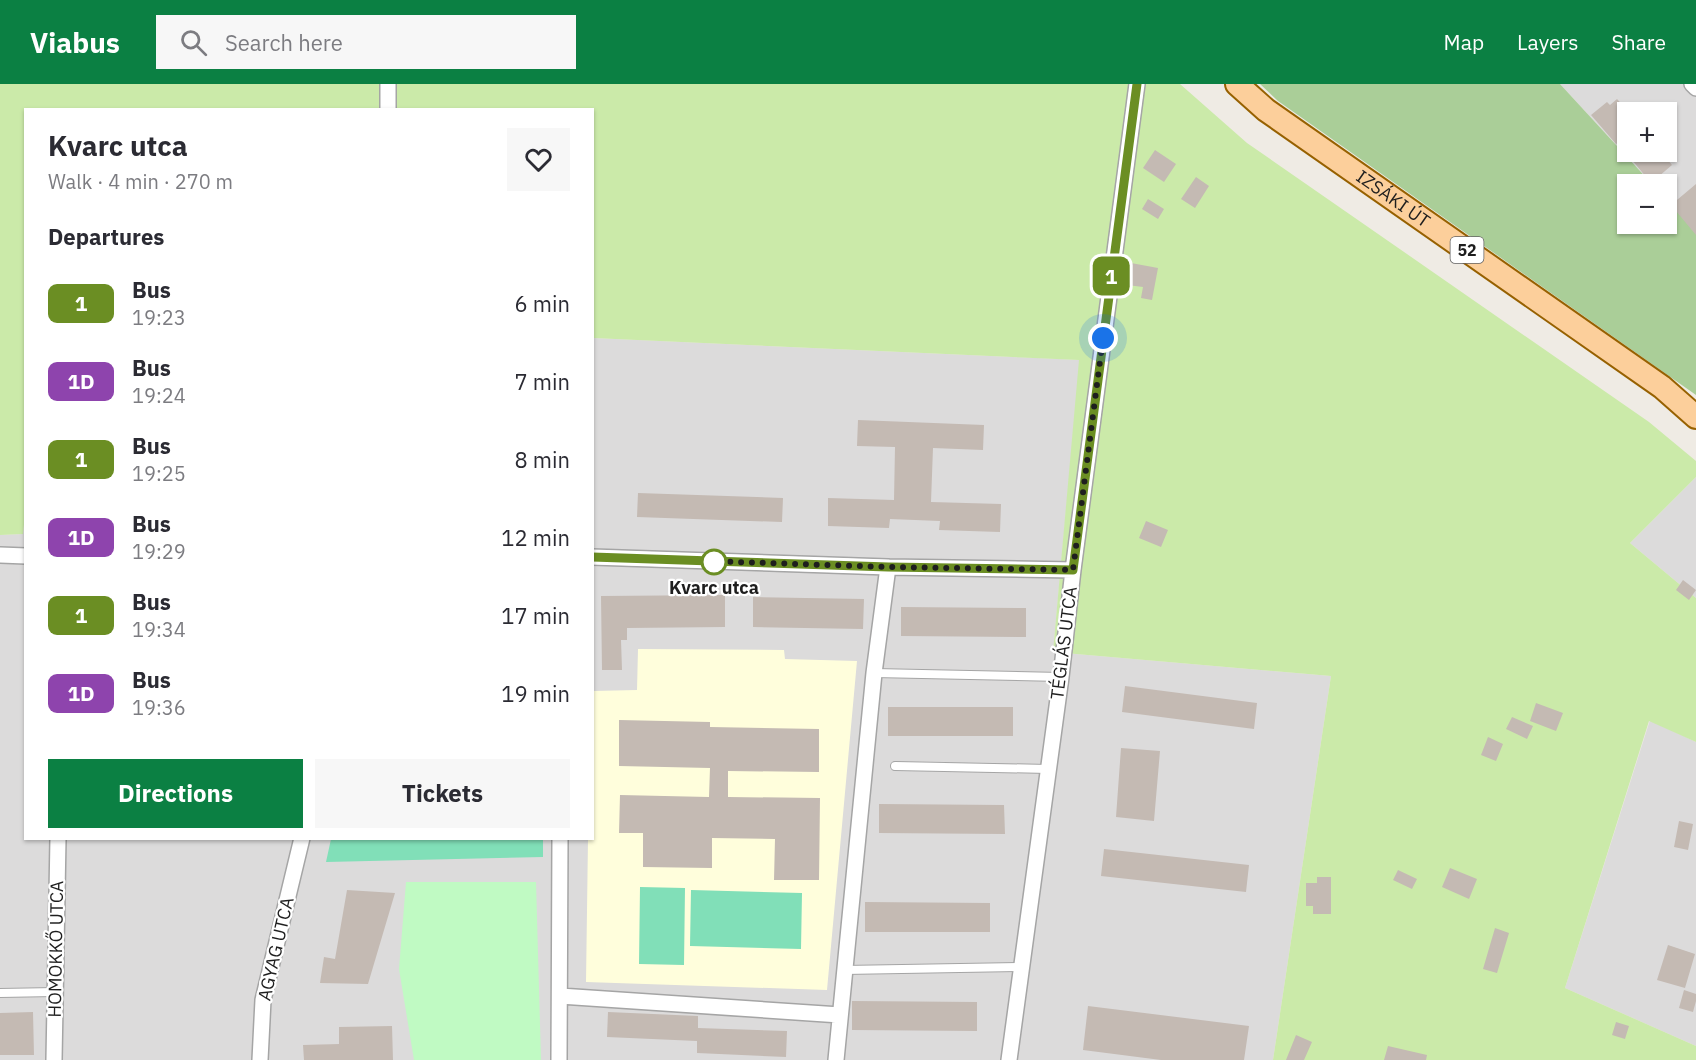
<!DOCTYPE html>
<meta charset="utf-8">
<style>
:root{--surface:#fff;--page:#f7f7f7;--text:#2b2b33;--muted:#7c7c81;--accent:#0b8043}
body{margin:0;font-family:"IBM Plex Sans",sans-serif;background:var(--page);color:var(--text);height:100vh;display:flex;flex-direction:column;font-size:22px;white-space:nowrap}
*{box-sizing:border-box;margin:0}
p{font-size:20px;color:var(--muted)}
.icon{flex:none;width:33px;height:33px;fill:none;stroke:currentColor;stroke-width:2;stroke-linecap:round;stroke-linejoin:round}
.map{position:relative;flex:1;overflow:hidden}
.sheet{position:absolute;left:24px;top:24px;width:570px;height:732px;display:flex;flex-direction:column;background:var(--surface);border-radius:0px;box-shadow:0 2px 4px #0004}
.sheet>*{flex:none}
.badge{padding:0 12px;border-radius:9px;font-size:21px;line-height:39px}
.controls{position:absolute;left:1617px;top:18px;display:grid;gap:12px}
.controls a{display:grid;place-items:center;width:60px;height:60px;border-radius:0px;background:var(--surface);box-shadow:0 2px 4px #0004;font-size:30px}
.you{position:absolute;width:30px;height:30px;margin:-15px;border:4px solid #fff;border-radius:50%;background:#1a73e8;box-shadow:0 0 0 9px #1a73e833}
.map>.badge{position:absolute;translate:-50% -50%;box-shadow:0 0 0 3px #fff}
h2{padding:0 24px;font-size:22px;line-height:54px}
.round{display:grid;place-items:center;flex:none;width:63px;height:63px;border-radius:0px;background:var(--page)}
.headline{display:flex;align-items:center;justify-content:space-between;height:102px;padding:0 24px}
h1{font-size:28px;font-weight:800;line-height:45px}
.action{display:flex;gap:12px;margin-top:auto;padding:12px 24px}
.action a{flex:1;height:69px;border-radius:0px;background:var(--accent);color:#fff;font-size:24px;font-weight:800;line-height:69px;text-align:center}
.action a+a{background:var(--page);color:var(--text)}
ul{padding:0;list-style:none}
li{display:flex;align-items:center;gap:18px;height:78px;padding:0 24px}
li div{flex:1}
li b{display:block;font-size:22px}
li em{font-style:normal}
li .badge{min-width:66px;font-weight:700;text-align:center}
header{display:flex;align-items:center;gap:36px;box-sizing:border-box;height:84px;padding:0 30px;background:var(--accent);color:#fff}
header strong{font-size:28px}
nav{display:flex;gap:33px;margin-inline-start:auto;font-size:21px}
.search{width:420px;height:54px;background:var(--page);display:flex;align-items:center;gap:15px;box-sizing:border-box;padding:0 21px;border-radius:0px;color:var(--muted);font-size:22px}
.map>svg:first-child{display:block}
</style>
<header>
<strong>Viabus</strong>
<div class="search"><svg class="icon" aria-label="search" viewBox="0 0 24 24"><circle cx="10" cy="10" r="6"/><path d="M15 15l6 6"/></svg>Search here</div>
<nav><a>Map</a><a>Layers</a><a>Share</a></nav>
</header>
<div class="map">
<svg width="1696" height="976" viewBox="0 0 1696 976">
<rect width="100%" height="100%" fill="#efebe4"/>
<path fill="#dcdbdb" fill-rule="evenodd" d="M1560 0H1696V148L1667 116 1666 100H1652ZM1628 28H1666V68H1628Z
M593 254 1080 276 1053 568 1331 592 1273 976H0V451L23 450 25 431 26 754H592Z
M1696 393V514L1630 459Z
M1650 636 1696 658V962L1565 904Z"/>
<path fill="#fffedc" d="M638 565 784 566 785 575 857 577 827 906 586 898 588 755 592 754 593 607 637 606Z"/>
<path fill="#cbeaa9" d="M0 0H1180L1247 59 1649 338 1696 377V393L1630 459 1696 514V658L1649 637 1565 904 1696 962V976H1273L1331 592 1053 568 1079 276 593 254 592 26H26L25 431 23 450 0 451Z"/>
<path fill="#aace98" d="M1260 0H1560L1652 100H1628V140H1666L1667 116 1696 148V311L1278 17Z"/>
<path fill="#c0fac3" d="M406 798H536L541 976H414L399 885Z"/>
<path fill="#81dfb8" d="M331 755H543V773L326 778Z
M640 803 685 804 684 881 639 880Z
M691 806 802 809 801 865 690 862Z"/>
<path fill="#c4bab3" d="M1617 15 1628 27 1627 68H1661L1672 81 1651 99 1618 59 1616 60 1591 31 1607 18 1610 21Z
M1155 66 1176 80 1164 98 1143 84Z
M1196 93 1209 102 1195 124 1181 115Z
M1696 100V151L1671 121Z
M1148 115 1164 125 1158 135 1142 125Z
M1131 179 1158 184 1152 216 1141 214 1143 203 1127 201Z
M858 336 984 341 983 366 933 364 931 418 1001 420 1000 448 939 446 940 437 890 435 889 444 828 442V414L894 416 895 363 857 362Z
M638 409 783 414 782 438 637 433Z
M1146 437 1168 446 1161 463 1139 454Z
M1683 496 1696 506 1689 516 1676 506Z
M725 511V543L627 544V556H621L622 586H602L601 512Z
M753 513 864 515 863 545 753 543Z
M901 523 1026 524V553L901 552Z
M1125 602 1257 619 1254 645 1122 628Z
M1536 619 1563 629 1556 647 1530 637Z
M888 623H1013V652H888Z
M1512 633 1533 642 1527 655 1506 645Z
M619 636 710 638V643L819 645V688L728 687V713L820 714 819 796H774L775 755 712 754V784L643 783V749H619L620 711 709 713 710 684 619 682Z
M1488 653 1503 660 1496 677 1481 671Z
M1121 664 1160 667 1154 737 1116 733Z
M879 720 1004 721 1005 750 879 749Z
M1679 737 1693 740 1688 766 1674 763Z
M1104 765 1249 781 1246 808 1101 792Z
M1450 784 1477 795 1469 815 1442 803Z
M1398 786 1417 795 1412 805 1393 796Z
M1317 793H1331V830H1313V822H1306V799H1317Z
M347 806 395 809 368 900 320 899 324 873 335 875Z
M865 818 990 819V848H865Z
M1495 844 1509 849 1497 889 1483 885Z
M1668 861 1695 870 1685 904 1657 896Z
M1684 906 1696 910V917L1693 928 1679 924Z
M852 917 977 918V947L852 946Z
M1088 922 1249 942 1244 976H1161L1083 966Z
M33 928 34 971H0V929Z
M608 928 698 932V944L787 947 786 973 697 969V957L607 953Z
M1616 938 1629 942 1625 955 1612 951Z
M392 942 393 976H304L303 961 339 960V943Z
M1296 951 1312 958 1304 976H1286Z
M1388 962 1427 971 1426 976H1384Z"/>
<g fill="none" stroke-linecap="round" stroke-linejoin="round">
<g stroke="#a5a5a5" stroke-width="10">
<path id="service" d="M874 589 1061 593
M895 682 1048 685
M844 886 1021 883
M0 909 55 908"/>
</g>
<g stroke="#a5a5a5" stroke-width="18">
<path id="minor" d="M1692 0 1696 4
M388 26V0
M0 471 26 472
M592 473 888 483 1073 486
M560 912 840 931
M54 976 58 754
M260 976 263 916 302 754
M559 976 560 754
M836 976 874 589 888 483
M1009 976 1061 593 1073 486 1137 0"/>
</g>
<g stroke="#976100" stroke-width="26">
<g id="primary">
<path id="s1" d="M1237 0 1266 26 1662 303 1696 333"/>
</g>
</g>
<use href="#service" stroke="#fff" stroke-width="8"/>
<use href="#minor" stroke="#fff" stroke-width="15"/>
<use href="#primary" stroke="#fccf9b" stroke-width="22"/>
</g>
<g fill="none" stroke-linecap="round" stroke-linejoin="round">
<g stroke="#fff" stroke-width="14">
<path id="line" d="M592 473 888 483 1073 486 1137 0"/>
</g>
<use href="#line" stroke="#6b8e23" stroke-width="9"/>
<path stroke="#1e1e1e" stroke-width="6" stroke-dasharray="0 10.8" d="M714 478 706 477 888 483 1073 486 1103 254"/>
</g>
<circle fill="#fff" stroke="#6b8e23" stroke-width="3" cx="714" cy="478" r="12"/>
<g text-anchor="middle" stroke-width="4.5" stroke-linejoin="round" paint-order="stroke">
<rect fill="#fff" stroke="#626262" stroke-width="1.5" x="1450.5" y="153" width="33" height="26" rx="4.5"/>
<g font-size="16" font-weight="bold" fill="#1e1e1e">
<text x="1467" y="172">52</text>
</g>
<g font-size="18" fill="#1e1e1e" stroke="#fff">
<text dy="6" stroke="none"><textPath href="#s1" startOffset="194">IZSÁKI ÚT</textPath></text>
<text transform="translate(1064 559) rotate(-83)" y="6">TÉGLÁS UTCA</text>
<text transform="translate(56 865) rotate(-89)" y="6">HOMOKKŐ UTCA</text>
<text transform="translate(276 865) rotate(-77)" y="6">AGYAG UTCA</text>
</g>
<g font-size="18" font-weight="bold" fill="#1e1e1e" stroke="#fff">
<text x="714" y="510">Kvarc utca</text>
</g>
</g>
</svg>
<div class="controls">
<a>+</a>
<a>−</a>
</div>
<div class="you" style="left:1103px;top:254px"></div>
<b class="badge" style="left:1111px;top:192px;background:#6b8e23;color:#fff">1</b>
<section class="sheet">
<div class="headline"><div><h1>Kvarc utca</h1><p>Walk · 4 min · 270 m</p></div><a class="round"><svg class="icon" aria-label="heart" viewBox="0 0 24 24"><path d="M12 20l-8-8c-3-5 5-10 8-4 3-6 11-1 8 4z"/></svg></a></div>
<h2>Departures</h2>
<ul>
<li><span class="badge" style="background:#6b8e23;color:#fff">1</span><div><b>Bus</b><p>19:23</p></div><em>6 min</em></li>
<li><span class="badge" style="background:#8e44ad;color:#fff">1D</span><div><b>Bus</b><p>19:24</p></div><em>7 min</em></li>
<li><span class="badge" style="background:#6b8e23;color:#fff">1</span><div><b>Bus</b><p>19:25</p></div><em>8 min</em></li>
<li><span class="badge" style="background:#8e44ad;color:#fff">1D</span><div><b>Bus</b><p>19:29</p></div><em>12 min</em></li>
<li><span class="badge" style="background:#6b8e23;color:#fff">1</span><div><b>Bus</b><p>19:34</p></div><em>17 min</em></li>
<li><span class="badge" style="background:#8e44ad;color:#fff">1D</span><div><b>Bus</b><p>19:36</p></div><em>19 min</em></li>
</ul>
<div class="action"><a>Directions</a><a>Tickets</a></div>
</section>
</div>
